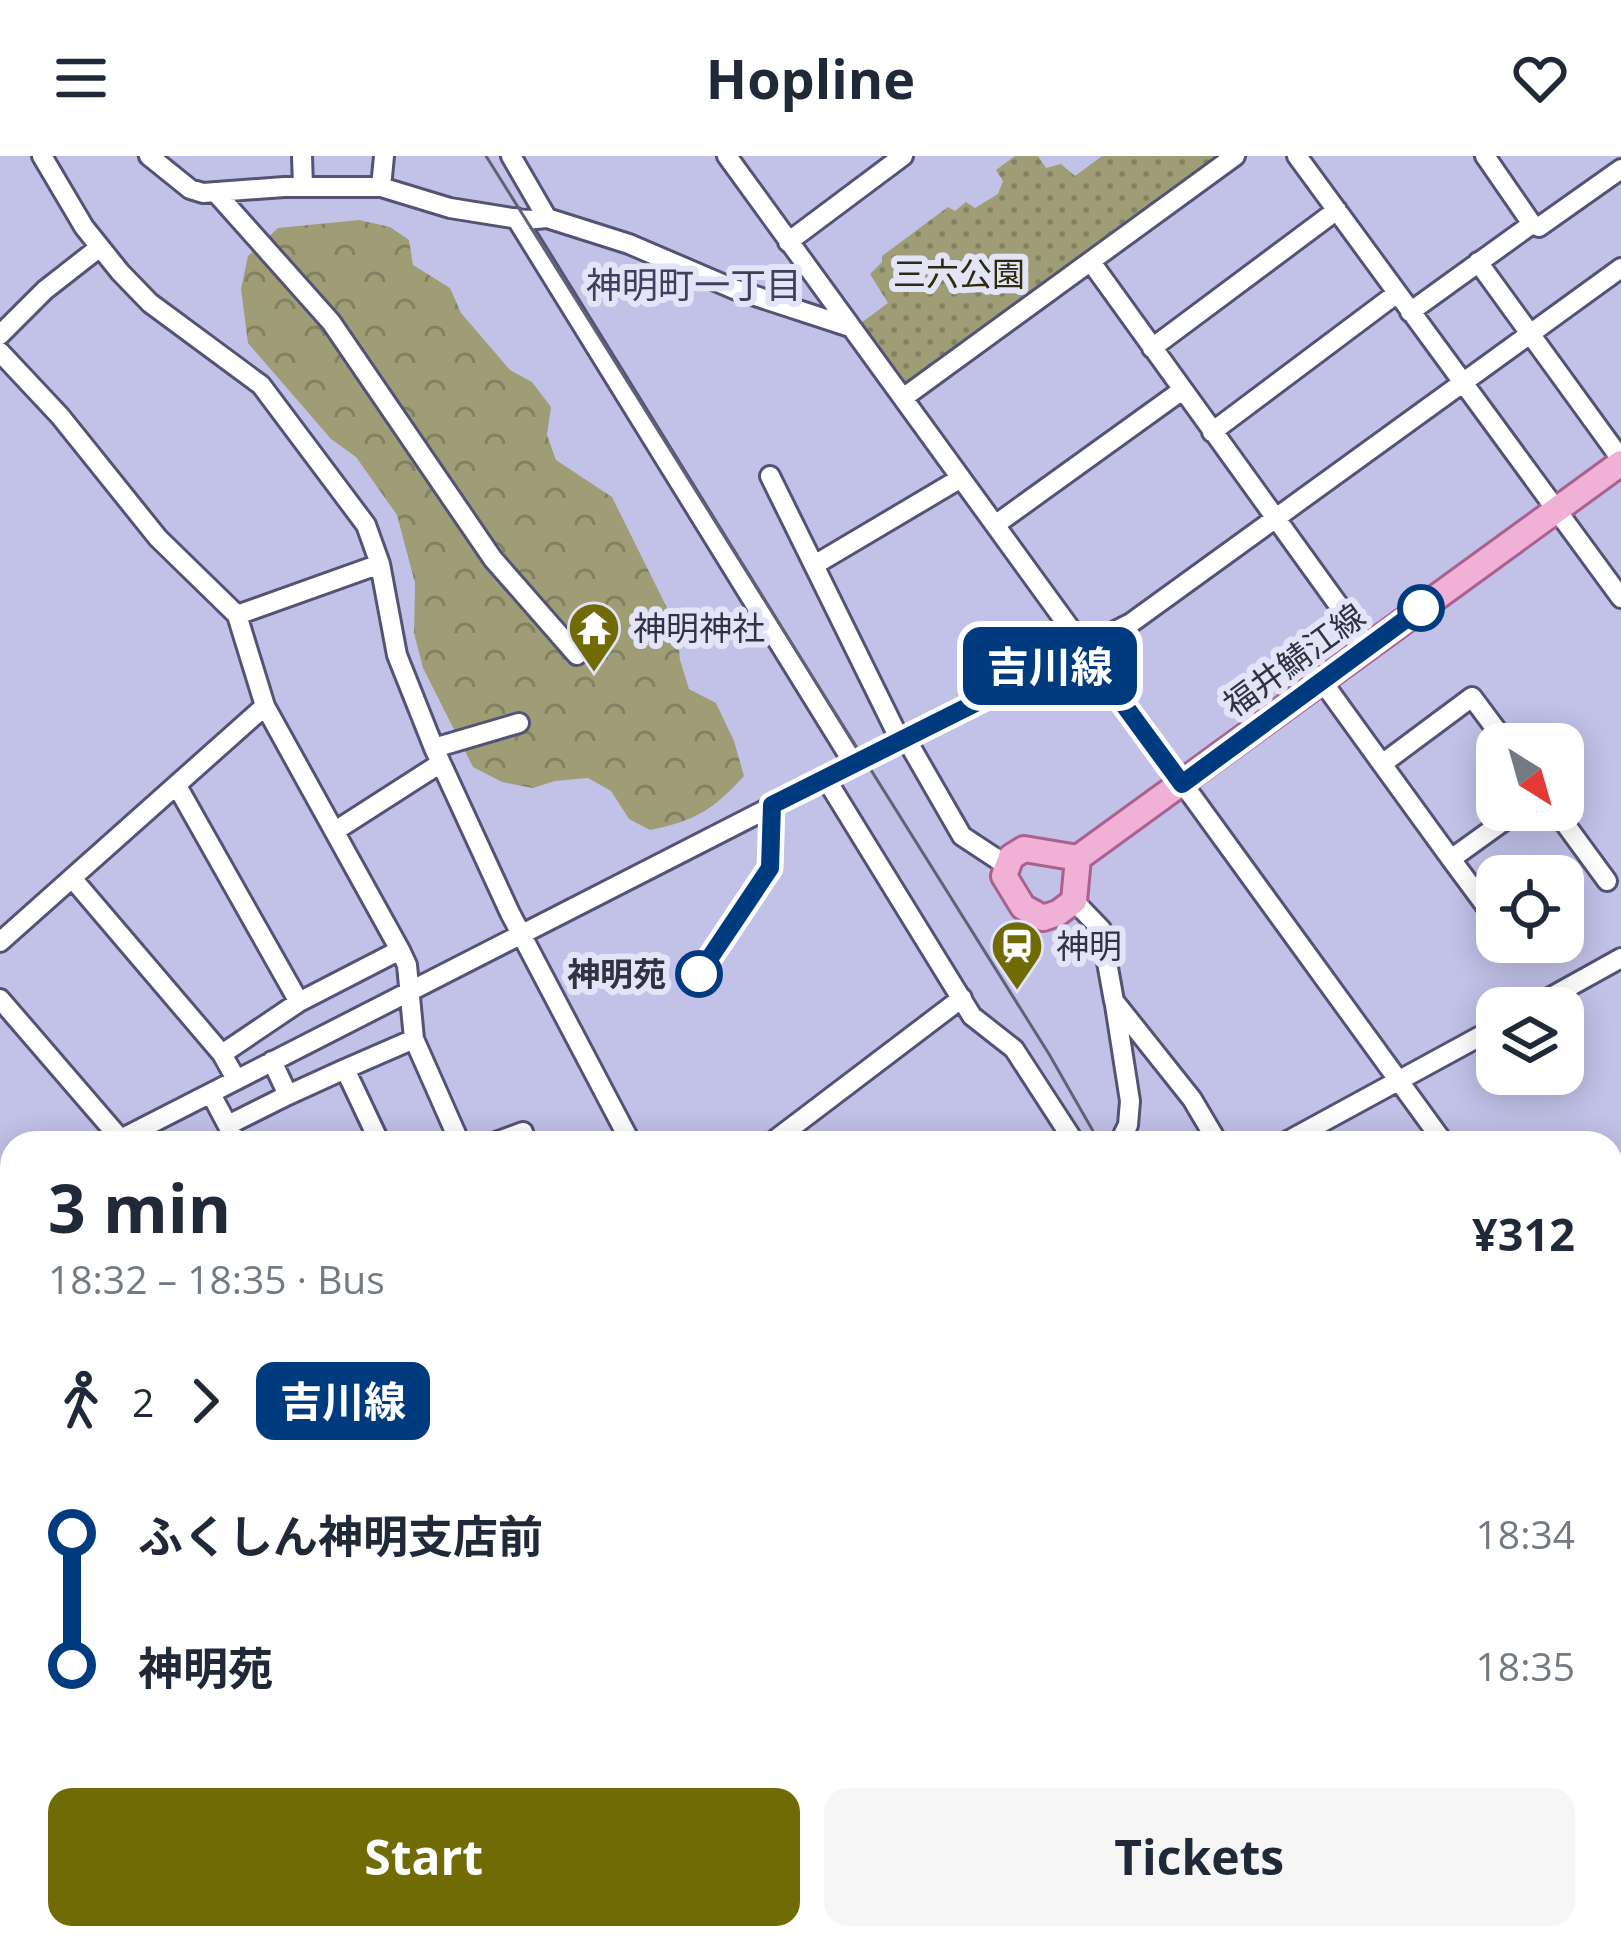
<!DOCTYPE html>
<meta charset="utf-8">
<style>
:root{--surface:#fff;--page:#f6f6f7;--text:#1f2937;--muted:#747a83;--accent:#716b05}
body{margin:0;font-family:"Open Sans","Noto Sans JP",sans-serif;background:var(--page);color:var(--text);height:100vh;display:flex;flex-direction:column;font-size:45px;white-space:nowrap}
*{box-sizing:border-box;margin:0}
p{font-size:39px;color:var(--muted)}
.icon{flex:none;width:66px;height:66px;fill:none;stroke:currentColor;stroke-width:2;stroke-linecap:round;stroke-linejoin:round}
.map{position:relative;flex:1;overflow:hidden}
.panel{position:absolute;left:0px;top:975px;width:1623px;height:819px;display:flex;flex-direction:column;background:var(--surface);border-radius:36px 36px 0 0;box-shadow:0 6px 30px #0003}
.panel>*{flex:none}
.badge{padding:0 24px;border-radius:18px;font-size:42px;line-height:78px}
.needle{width:78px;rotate:143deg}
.buttons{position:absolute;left:1476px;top:567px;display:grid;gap:24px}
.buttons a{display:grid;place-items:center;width:108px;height:108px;border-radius:24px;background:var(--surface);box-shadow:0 6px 30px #0003;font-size:60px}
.map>.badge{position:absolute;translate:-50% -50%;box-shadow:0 0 0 6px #fff}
.legs{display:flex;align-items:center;gap:18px;height:132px;padding:0 48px;font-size:39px}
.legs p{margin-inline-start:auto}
.head{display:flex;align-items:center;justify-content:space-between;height:204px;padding:0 48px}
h1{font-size:66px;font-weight:700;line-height:90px}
.primary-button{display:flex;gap:24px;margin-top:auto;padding:24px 48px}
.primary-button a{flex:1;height:138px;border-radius:24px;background:var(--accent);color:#fff;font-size:48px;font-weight:700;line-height:138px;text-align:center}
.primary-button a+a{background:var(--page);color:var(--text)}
ul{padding:0 48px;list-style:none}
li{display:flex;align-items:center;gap:42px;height:132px;font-size:45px}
li i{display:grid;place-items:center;width:18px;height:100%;margin:0 15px;background:currentColor}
li i::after{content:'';width:30px;height:30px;margin:-15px;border:9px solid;border-radius:50%;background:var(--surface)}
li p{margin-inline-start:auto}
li:first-child i{background:linear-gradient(#0000 50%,currentColor 0)}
li:last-child i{background:linear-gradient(currentColor 50%,#0000 0)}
header{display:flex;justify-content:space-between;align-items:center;height:156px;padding:0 48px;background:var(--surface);font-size:54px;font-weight:700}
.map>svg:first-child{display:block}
</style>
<header><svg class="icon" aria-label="menu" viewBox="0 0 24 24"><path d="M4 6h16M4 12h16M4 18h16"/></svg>Hopline<svg class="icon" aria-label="heart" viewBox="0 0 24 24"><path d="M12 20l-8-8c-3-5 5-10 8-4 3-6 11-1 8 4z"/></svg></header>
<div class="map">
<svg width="1621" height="1793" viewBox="0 0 1621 1793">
<defs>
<pattern id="forest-crowns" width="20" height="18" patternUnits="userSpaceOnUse" patternTransform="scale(3)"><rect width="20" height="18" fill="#9f9d75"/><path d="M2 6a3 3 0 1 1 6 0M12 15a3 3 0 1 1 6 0" fill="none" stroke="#828162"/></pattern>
<pattern id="park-dots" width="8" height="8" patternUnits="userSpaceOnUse" patternTransform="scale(3)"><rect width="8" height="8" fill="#9f9d75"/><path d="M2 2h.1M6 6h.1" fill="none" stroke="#828162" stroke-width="1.8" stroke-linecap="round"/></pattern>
</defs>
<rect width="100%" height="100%" fill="#c2c2e9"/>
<path fill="url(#forest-crowns)" d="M359 64 390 71 409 84 413 109 450 132 461 157 510 214 532 226 551 251 547 279 556 304 612 341 677 472 680 504 689 533 716 547 734 585 744 620C713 654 695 665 650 674L629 663 611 635 588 622 555 625 533 632 502 626 473 611 423 512 414 477 415 427 397 359 356 301 331 283 248 187 241 133 248 100 278 72Z"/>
<path fill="url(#park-dots)" d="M1015 0H1038L1046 12 1061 8 1075 20 1102 0H1224L903 233 857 170 888 147 870 118 882 106V100L948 51 955 55 966 46 975 52 998 38 1003 25 996 14Z"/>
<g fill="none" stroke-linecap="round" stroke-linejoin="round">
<path stroke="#257895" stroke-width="30" d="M0 1316 12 1329
M437 1782 451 1793"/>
<g stroke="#545375" stroke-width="24">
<path id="minor" d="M42 0 84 71 120 116 150 147 261 229 366 369 380 408 397 499 434 592 510 757 631 987
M149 0 190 33 203 37 284 31H381L450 52 525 64 547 62 629 88 734 133 850 171
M302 0 303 31
M511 0 547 62
M727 0 1444 987
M1297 0 1621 442
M1485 0 1532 68
M381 31 384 0
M217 38 331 166 493 403 577 499
M516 62 854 608
M788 86 903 0
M1091 106 1368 490
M1478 106 1621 303
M1410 156 1532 68 1539 71 1621 13
M0 179 45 134 100 91
M1152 192 1337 54
M0 196 60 260 158 382 237 459 265 550 400 794 299 846 222 898 236 923
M903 242 1235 0
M1212 276 1396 138
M770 320 900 584
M995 369 1181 235
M816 408 961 322
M237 459 380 408
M1322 525 1382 608 1472 541 1507 588
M905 581 962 680 1006 709
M434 592 519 567
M1382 608 1451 703 1519 654
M826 623 972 860 1014 893 1075 987
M177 630 299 846
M1555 654 1607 725
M335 675 441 607
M1451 703 1497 765
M72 722 222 898
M1074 745 1101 773 1114 845 1192 943 1218 987
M0 786 265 550
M400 794 407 809 414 883
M699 818 770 712 773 649
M0 843 124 987
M1115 849 1130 945 1128 969 1119 987
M1531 852 1621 802
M272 905 288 939 345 913 380 987
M345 913 414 883 460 987
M211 938 237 987
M228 969 288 939
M113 987 1131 467 1621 112
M493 987 523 976
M771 987 962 842
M1284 987 1497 871
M0 1045 12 1039
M1611 1206 1621 1201
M0 1238 12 1227
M1611 1304 1621 1322
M0 1374 12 1386
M1611 1528 1621 1567
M0 1598 12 1593
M104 1782 109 1793
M218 1782 221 1793
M330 1782 334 1793
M558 1782 561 1793
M1033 1782 1036 1793
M1497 1782 1502 1793
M150 1793 180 1782
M942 1793 968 1782
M1067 1793 1111 1782
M1610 1793 1621 1787"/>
</g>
<g stroke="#a96190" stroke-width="30">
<path id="major" d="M1078 702 1074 745 1058 757 1043 762 1023 751 1004 720 1011 701 1024 693 1078 702 1621 307"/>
</g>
<use href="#minor" stroke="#fff" stroke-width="18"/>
<use href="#major" stroke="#f1b0d6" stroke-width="24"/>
<path stroke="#616178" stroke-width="3" d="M486 0 1049 898 1093 975
M1441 1782 1445 1793"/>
</g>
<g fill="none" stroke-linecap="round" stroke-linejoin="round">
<g stroke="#fff" stroke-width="27">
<path id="line-1" d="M699 818 770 712 772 649 1083 493 1182 628 1421 452"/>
</g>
<use href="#line-1" stroke="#003b80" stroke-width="18"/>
</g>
<defs>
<g id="temple-pin" transform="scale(2.7)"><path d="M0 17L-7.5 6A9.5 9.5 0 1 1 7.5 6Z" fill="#716b05" stroke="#e4e4f9"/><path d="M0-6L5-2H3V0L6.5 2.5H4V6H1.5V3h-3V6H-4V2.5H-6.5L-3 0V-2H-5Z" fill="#fff"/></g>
<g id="station-pin" transform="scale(2.7)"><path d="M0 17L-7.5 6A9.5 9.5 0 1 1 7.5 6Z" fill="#716b05" stroke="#e4e4f9"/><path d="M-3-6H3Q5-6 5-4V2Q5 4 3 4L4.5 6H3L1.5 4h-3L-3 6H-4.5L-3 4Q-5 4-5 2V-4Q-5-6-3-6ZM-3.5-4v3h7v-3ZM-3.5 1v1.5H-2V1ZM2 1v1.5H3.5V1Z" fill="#fff"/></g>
</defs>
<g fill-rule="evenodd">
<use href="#temple-pin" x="594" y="472"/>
<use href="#station-pin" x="1017" y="790"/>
</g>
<g fill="#fff" stroke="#003b80" stroke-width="6">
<circle cx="1421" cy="452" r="21"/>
<circle cx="699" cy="818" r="21"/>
</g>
<g text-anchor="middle" stroke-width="12" stroke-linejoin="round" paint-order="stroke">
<g font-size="33" fill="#2d2b0c" stroke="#e4e4f9">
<text x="959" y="130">三六公園</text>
</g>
<g font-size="33" fill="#333242" stroke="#e4e4f9" text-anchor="start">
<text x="633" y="484">神明神社</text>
<text x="1056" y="802">神明</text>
</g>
<g font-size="33" fill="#333242" stroke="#e4e4f9">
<text transform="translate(1294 504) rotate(-36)" y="12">福井鯖江線</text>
</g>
<g font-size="33" font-weight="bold" fill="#333242" stroke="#e4e4f9" text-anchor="end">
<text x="666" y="830">神明苑</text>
</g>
<g font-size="36" fill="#403e5f" stroke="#e4e4f9">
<text x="694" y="142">神明町一丁目</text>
</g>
</g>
</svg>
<div class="buttons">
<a><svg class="needle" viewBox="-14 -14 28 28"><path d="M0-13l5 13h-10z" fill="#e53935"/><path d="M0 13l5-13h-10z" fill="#747a83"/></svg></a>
<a><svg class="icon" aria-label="locate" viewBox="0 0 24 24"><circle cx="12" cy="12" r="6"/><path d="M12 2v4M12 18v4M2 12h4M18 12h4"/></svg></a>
<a><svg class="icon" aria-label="layers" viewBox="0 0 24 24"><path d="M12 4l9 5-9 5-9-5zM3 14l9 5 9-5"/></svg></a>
</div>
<b class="badge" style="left:1050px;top:510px;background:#003b80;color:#fff">吉川線</b>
<section class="panel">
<div class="head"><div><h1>3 min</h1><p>18:32 – 18:35 · Bus</p></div><b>¥312</b></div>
<div class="legs"><svg class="icon" aria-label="walk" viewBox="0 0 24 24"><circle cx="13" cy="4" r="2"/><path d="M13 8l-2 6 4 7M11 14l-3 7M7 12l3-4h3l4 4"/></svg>2<svg class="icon" aria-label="forward" viewBox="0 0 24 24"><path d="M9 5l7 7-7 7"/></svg><b class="badge" style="background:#003b80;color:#fff">吉川線</b></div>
<ul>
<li><i style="color:#003b80"></i><b>ふくしん神明支店前</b><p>18:34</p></li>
<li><i style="color:#003b80"></i><b>神明苑</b><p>18:35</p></li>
</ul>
<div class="primary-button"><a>Start</a><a>Tickets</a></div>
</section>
</div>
